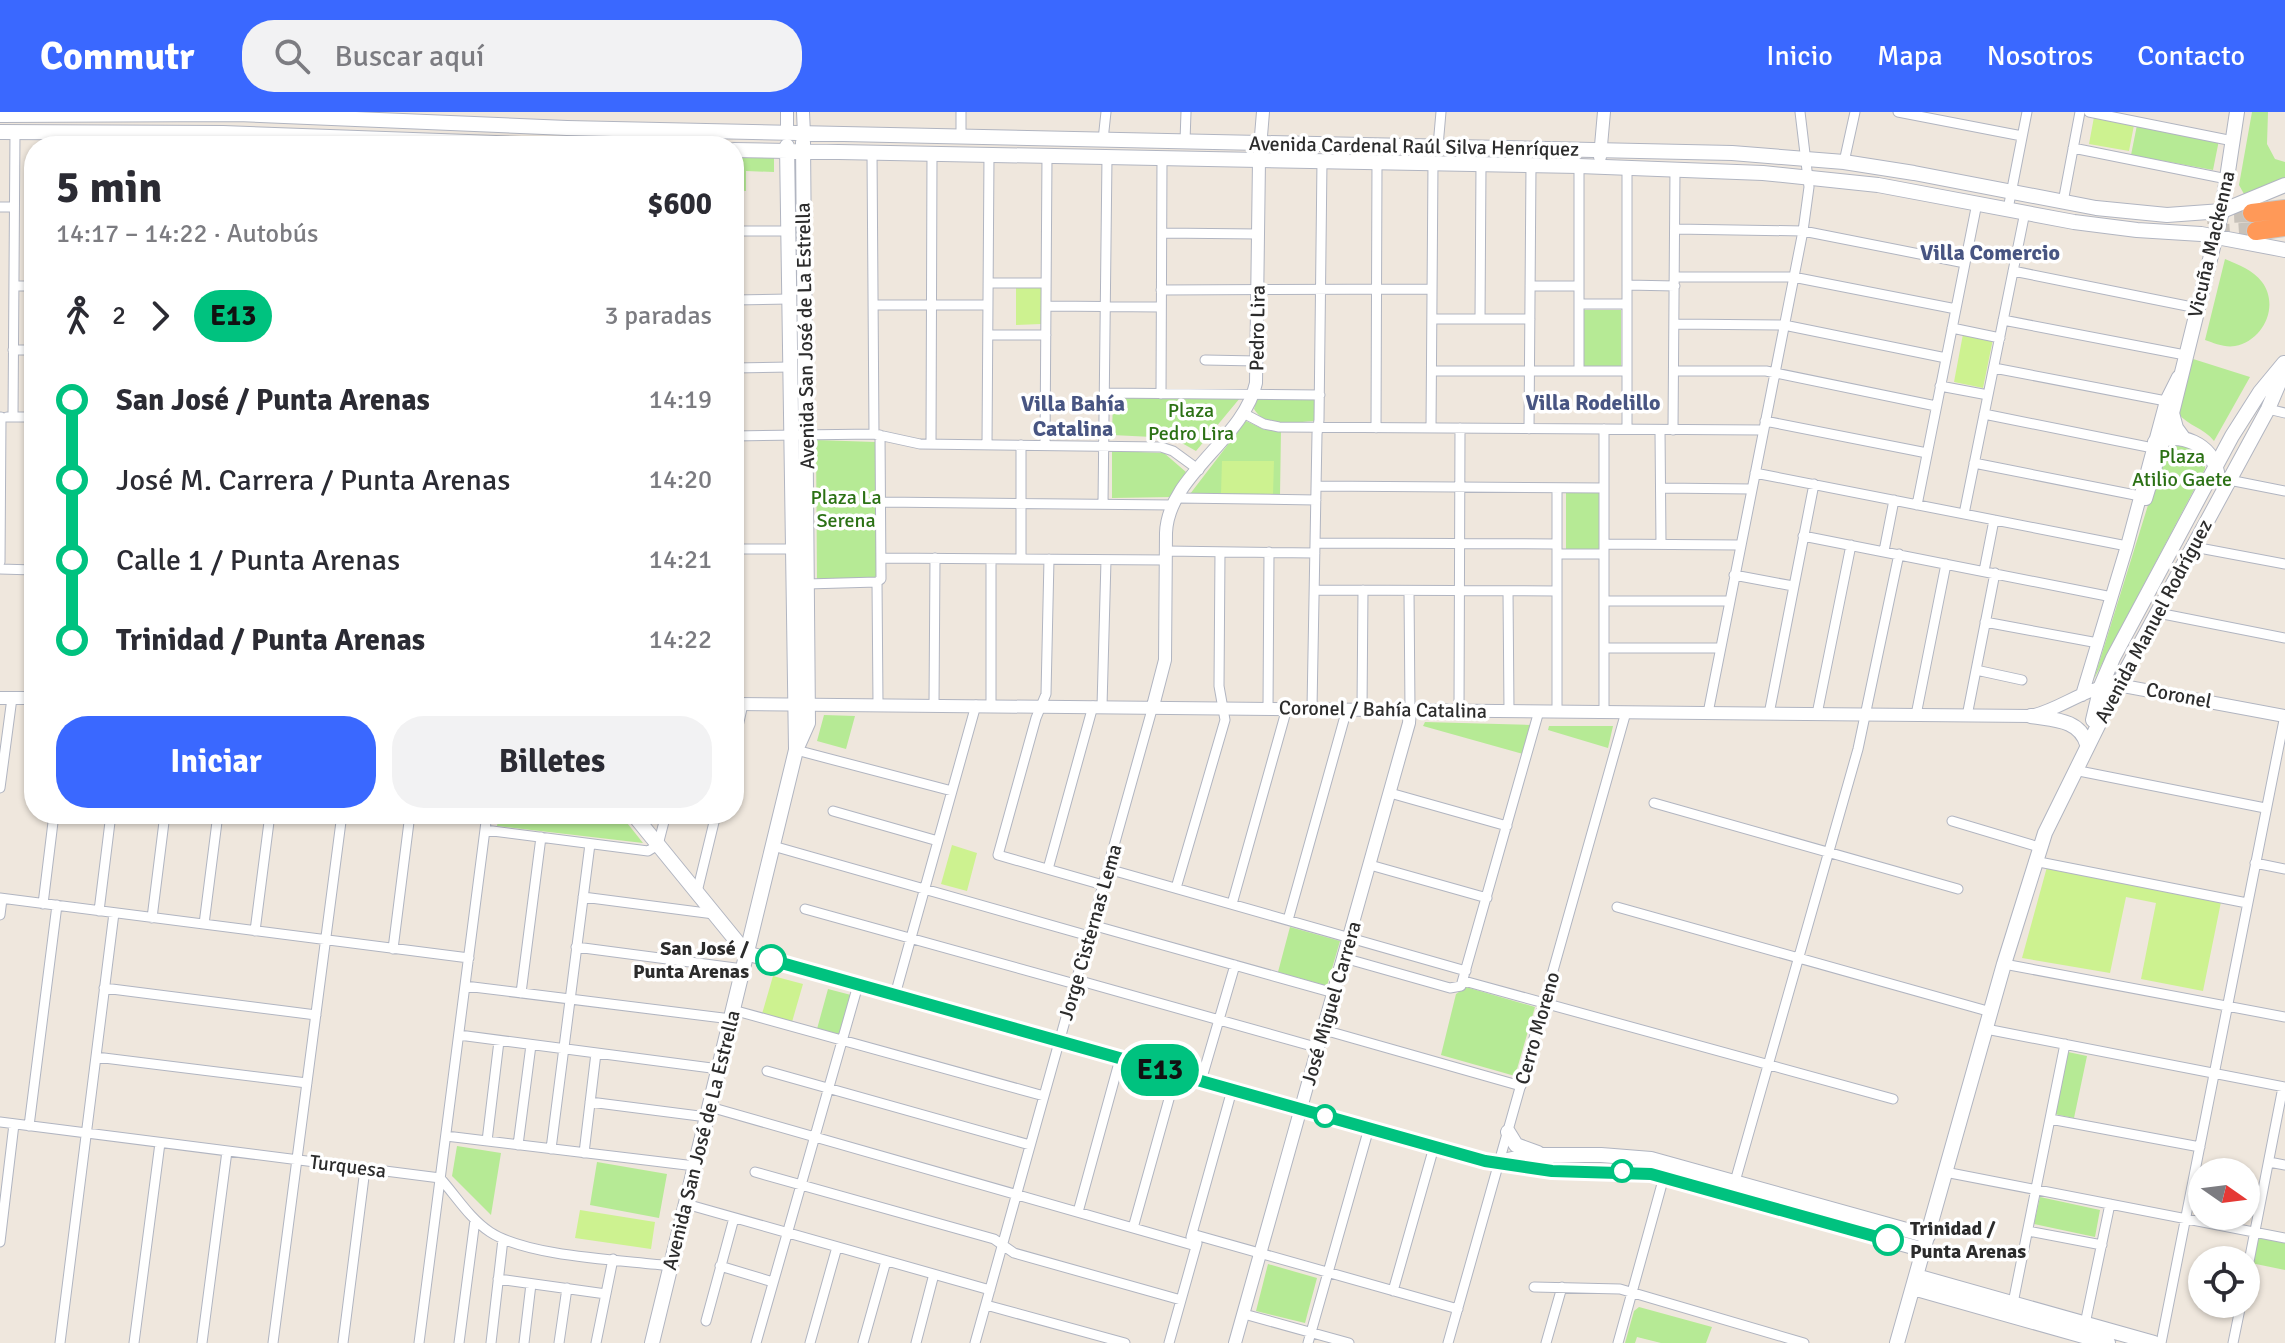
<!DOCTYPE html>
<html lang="es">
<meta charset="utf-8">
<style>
:root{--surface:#fff;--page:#f2f2f3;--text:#2b2b33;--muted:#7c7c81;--accent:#3a68ff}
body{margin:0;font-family:Signika,sans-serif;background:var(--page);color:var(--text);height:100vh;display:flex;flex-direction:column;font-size:30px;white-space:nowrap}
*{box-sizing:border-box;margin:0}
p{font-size:26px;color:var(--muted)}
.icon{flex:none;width:44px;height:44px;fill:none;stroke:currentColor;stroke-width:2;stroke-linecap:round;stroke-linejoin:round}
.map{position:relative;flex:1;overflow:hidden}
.details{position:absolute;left:24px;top:24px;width:720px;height:688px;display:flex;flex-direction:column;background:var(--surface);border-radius:32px;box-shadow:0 2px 6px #0004}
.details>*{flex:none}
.badge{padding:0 16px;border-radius:26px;font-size:28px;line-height:52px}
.needle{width:52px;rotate:104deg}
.controls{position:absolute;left:2188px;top:1046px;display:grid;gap:16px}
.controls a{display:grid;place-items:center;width:72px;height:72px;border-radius:50%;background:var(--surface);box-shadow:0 2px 6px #0004;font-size:40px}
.map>.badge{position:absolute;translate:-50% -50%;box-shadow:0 0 0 4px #fff}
.legs{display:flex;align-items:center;gap:12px;height:88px;padding:0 32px;font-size:26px}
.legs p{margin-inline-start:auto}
.overview{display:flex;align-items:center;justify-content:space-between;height:136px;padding:0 32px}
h1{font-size:44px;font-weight:700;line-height:60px}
.button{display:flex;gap:16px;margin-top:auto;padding:16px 32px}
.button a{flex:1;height:92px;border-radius:32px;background:var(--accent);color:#fff;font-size:32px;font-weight:700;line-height:92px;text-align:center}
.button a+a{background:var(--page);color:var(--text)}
ul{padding:0 32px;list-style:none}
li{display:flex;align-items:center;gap:28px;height:80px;font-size:30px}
li i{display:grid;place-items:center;width:12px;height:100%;margin:0 10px;background:currentColor}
li i::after{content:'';width:20px;height:20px;margin:-10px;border:6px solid;border-radius:50%;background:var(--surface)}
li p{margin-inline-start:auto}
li:first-child i{background:linear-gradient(#0000 50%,currentColor 0)}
li:last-child i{background:linear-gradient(currentColor 50%,#0000 0)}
header{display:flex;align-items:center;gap:48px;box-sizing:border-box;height:112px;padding:0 40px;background:var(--accent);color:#fff}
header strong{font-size:38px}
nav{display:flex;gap:44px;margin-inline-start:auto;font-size:28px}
.search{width:560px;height:72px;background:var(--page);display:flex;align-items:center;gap:20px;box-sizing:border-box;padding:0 28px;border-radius:32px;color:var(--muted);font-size:30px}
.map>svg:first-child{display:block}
</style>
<header>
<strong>Commutr</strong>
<div class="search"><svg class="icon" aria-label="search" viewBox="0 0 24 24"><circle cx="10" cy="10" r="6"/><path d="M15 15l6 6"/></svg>Buscar aquí</div>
<nav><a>Inicio</a><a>Mapa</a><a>Nosotros</a><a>Contacto</a></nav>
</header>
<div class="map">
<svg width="2285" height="1231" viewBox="0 0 2285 1231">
<rect width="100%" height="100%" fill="#efe7dd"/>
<path fill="#b6ea95" d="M2252 0H2268L2267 32 2275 47 2285 50V66L2244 82 2239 73Z
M2137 13 2219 28 2213 58 2131 43Z
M734 44 774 45V60L746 59V79L734 78Z
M2225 147C2239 153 2253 158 2262 170 2280 194 2263 229 2235 234 2225 236 2214 231 2205 228Z
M1584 198H1621V254H1584Z
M2190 246 2250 265 2214 329C2204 316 2188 314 2178 301Z
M1113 285 1240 286 1196 339 1173 326 1112 323Z
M1313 286 1316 289V306L1314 309C1294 310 1266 317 1254 297L1257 287Z
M1246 309 1265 318H1281L1280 384 1190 382Z
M816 328 875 330 877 463 875 465 817 468Z
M2167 332H2184L2205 345V357L2094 567Z
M1112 339 1164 341 1186 360 1171 385 1112 386Z
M1566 381H1600L1601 437 1566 438Z
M824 603 855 604 846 637 817 629Z
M1425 610 1531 613 1523 642 1423 614Z
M1549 614H1613L1608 636 1548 618Z
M499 702H620L643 731 497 714Z
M1290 815 1340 829 1327 874 1278 860Z
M1466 875 1535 895 1515 964 1441 943 1456 882Z
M828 877 851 883 840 923 817 917Z
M2068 940 2087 944 2074 1006 2054 1002Z
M457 1034 501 1041 491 1103 452 1064Z
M597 1050 667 1062 659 1106 590 1093Z
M2040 1085 2100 1098 2095 1125 2034 1112Z
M2257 1125 2285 1131V1158L2251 1151Z
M1268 1152 1317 1166 1305 1211 1256 1199Z
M1639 1195 1712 1215 1706 1231H1661L1637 1225 1635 1231H1625L1634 1199Z"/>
<path fill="#cdf290" d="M2094 5 2134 13 2129 39 2089 32Z
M1016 175H1041V212L1016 213Z
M1963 222 1993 227 1983 276 1954 270Z
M1222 349H1274L1273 382 1221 381Z
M952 733 977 741 967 779 941 772Z
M2047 755 2221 790 2203 879 2141 867 2156 791 2126 785 2110 861 2022 846Z
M773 864 803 872 792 910 762 902Z
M580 1098 655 1110 651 1137 575 1126Z"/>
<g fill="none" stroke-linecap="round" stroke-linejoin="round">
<path stroke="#c8c2ba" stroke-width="18" stroke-dasharray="18 9" stroke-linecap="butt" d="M2207 103 2252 101
M2212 122 2256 119"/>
<g stroke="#b1b5c1" stroke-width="11">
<path id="minor" d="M961 0V25
M1898 0 2022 24
M2089 0 2233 29
M167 21V34
M1103 28 1106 0
M1185 29 1186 0
M90 34V20
M223 34V21
M1438 34 1441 0
M2073 36 2227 67
M872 41 874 322
M1844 50 1855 0
M2063 90 2080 0
M0 95H14
M2008 97 2027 0
M1675 117 1803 119 1965 151
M734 119H788
M1162 121 1258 122
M2013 159 2197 196
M1675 165H1793L1956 197
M988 171H1046
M1627 173 1675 174
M14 174H34
M1530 174H1579
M1161 178 1432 177
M734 188 789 187
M1579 192H1627
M873 193H988
M1046 194 1161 195
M1432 207H1530
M1480 207 1481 52
M2003 208 2185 243
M1674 212 1784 213 1946 246
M1952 216 2000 226
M988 223H1046
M13 238H34
M1205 248 1257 249
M734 256 790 255
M1994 256 2166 289
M1432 259H1627
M1579 259V54
M1674 259H1766L1936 294
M1940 274 1988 283
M1105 281 1320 283
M1161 282 1162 46
M2268 297 2285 301
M1243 301 1264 312 1279 315 1763 318
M1984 302 2153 336
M7 305H34
M13 305 15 20
M1765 309 1927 341
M1376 316 1377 50
M1431 316 1433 51
M1529 317 1531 53
M1604 317V600
M1627 317V56
M1660 318 1661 432
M1673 318 1675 57
M734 324 874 322 920 332 1161 335 1173 339 1199 358
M931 332 932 42
M987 333 989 43
M1045 333 1047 44
M1974 351 2140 384
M1755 361 2127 434
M2229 368 2285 379
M1316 374 1604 376
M1661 376 1751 377
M1177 386 1316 388
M881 390 1173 393
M1103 392 1107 45
M1917 393 1977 91
M1964 402 2025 100
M1803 424 2112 485
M1315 431 1557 432
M1604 432 1740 433
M2194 435 2285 452
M734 437H792
M1166 439 1315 441
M1884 439 1894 388
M1557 442H1604
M882 446 1166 448
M1021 447V333
M1049 447 1046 582 1036 606 998 743 1103 773
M0 450 1 305
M0 457 34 458
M1984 459 1994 408
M1734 463 1793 474
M877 470 878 592
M807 472 877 470 881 467 880 323
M1315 478 1557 479
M1409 479 1410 598
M1508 479 1509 599
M1604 489H1729
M2158 501 2285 526
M1985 510 2098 531
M1604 536H1720
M1976 558 2022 568
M934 592 935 446
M991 593V447
M1102 594 1106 448
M1268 596 1269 440
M1312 596 1317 322 1319 308 1322 49
M1362 597 1363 478
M1459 598 1460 316
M1557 599V376
M1708 601 1803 119 1809 75 1800 0
M1769 602 1814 372
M1817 602 1851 433
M1916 603 1946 452
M1967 604 1995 461
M734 632 743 592
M796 638 952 679
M2074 658 2265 696
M0 676 12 586
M1390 681 1507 714
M1654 691 1958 777
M833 699 938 729
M1952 709 2039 735
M485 718 648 739 658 733 666 702
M773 734 1089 824
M2034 749 2247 791
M2255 751 2285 757
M1370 753 1487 786
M1048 757 1093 594
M1108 757 1466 859
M1176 776 1225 608 1219 574 1220 440
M697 780 716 702
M583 785 714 802
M0 786 469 846
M43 792 54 702
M1232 792 1287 596
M1617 795 1991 900
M805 797 1075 872
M99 799 111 702
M0 803 2 787
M152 806 165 702
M1288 808 1347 597
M204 812 218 702
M1092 813 1334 881
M255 819 270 702
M576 835 743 857
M393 837 410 702
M1344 846 1450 876 1461 874 1539 599
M2004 852 2285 905
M1077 868 1319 936
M1464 869 1893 987
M465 874 731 907
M104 876 316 903
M521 881 541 725
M895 883 976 593
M733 898 1044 984
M1986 917 2285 975
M1324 918 1521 974
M459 923 719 957
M96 945 307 971
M767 959 1030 1033
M1201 969 1235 853
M590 990 707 1005
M710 995 1196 1134
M2050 1007 2200 1035
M0 1010 440 1066C456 1084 470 1107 490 1120 528 1145 623 1148 670 1154
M29 1014 57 793
M446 1024 695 1054
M487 1029 499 929
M518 1033 531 933
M551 1037 590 732
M584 1041 596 941
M2269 1050 2285 1053
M755 1060 994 1127 1014 1141 1181 1188
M1945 1060 2285 1126
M1734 1073 1858 637 1899 442
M686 1092 990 1178
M1078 1100 1120 947
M1133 1116 1176 962
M2028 1119 2102 1133
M1192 1122 1458 1197
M1191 1125 1232 978
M0 1130 14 1012
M720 1154 773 1170
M2246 1165 2283 975
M498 1167 606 1182
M1534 1175 1620 1177 1804 1231
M1393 1179 1434 1035
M2013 1191 2065 932
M986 1193 1125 1231
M1244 1202 1349 1231
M706 1209 734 1106
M2085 1212 2110 1092
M60 1231 114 801
M134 1231 160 1031
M202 1231 227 1039
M273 1231 342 702
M343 1231 365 1057
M419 1231 487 702
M459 1231 475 1108
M491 1231 503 1127
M524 1231 531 1172
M559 1231 567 1176
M596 1231 613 1147
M756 1231 858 873
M810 1231 837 1135
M863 1231 886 1149
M916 1231 934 1162
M975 1231 1153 594
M1169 1231 1197 1131
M1308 1231 1369 1016
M1448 1231 1626 600
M1546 1231 1562 1175
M1618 1231 1665 1061
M2161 1231 2285 603
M2233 1231 2241 1192"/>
</g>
<g stroke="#b1b5c1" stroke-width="14">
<path id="tertiary" d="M787 0V22
M803 0 804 22
M1600 45 1604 0
M2146 387 2172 301
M2082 583 2127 434 2166 289 2178 265
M0 586H34
M734 592 2031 604C2062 597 2086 574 2118 573L2285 604
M1153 594 1165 548 1166 421C1168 363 1244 327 1256 271L1259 48 1263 0
M1235 1231 1409 611 1410 598"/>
</g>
<g stroke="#b1b5c1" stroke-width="16">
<path id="secondary" d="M0 3 238 2 567 16 1732 41 1844 50 1914 61 2096 96 2167 103 2222 99 2285 73
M0 20 223 21 579 34
M787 34 796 637
M734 38 1579 54 1763 61 1878 73 2074 110 2137 118 2201 122 2285 138
M2184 327 2176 316 2172 301 2222 99 2237 0
M2155 330C2181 319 2211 332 2217 360
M2031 604C2054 608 2079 607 2087 632
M2093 608 2101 574 2113 546 2232 324 2260 280 2284 251
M633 702 743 837 753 843 1485 1049 1552 1059 1651 1062 1924 1138
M1508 1020 1516 1033 1538 1041
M1507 1048 1532 1043H1601L1651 1047 1928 1124
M1916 1164 2154 1231
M1913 1176 2108 1231
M652 1231 796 638 808 611 803 30
M1897 1231 2004 852 2045 721 2118 573 2268 297 2285 257"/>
</g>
<g stroke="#c8c8c8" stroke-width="20">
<path id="motorway" d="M2252 101 2285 97
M2256 119 2285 115"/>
</g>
<use href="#minor" stroke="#fff" stroke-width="9"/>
<use href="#tertiary" stroke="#fff" stroke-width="12"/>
<use href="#secondary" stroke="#fff" stroke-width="14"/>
<use href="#motorway" stroke="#ff9958" stroke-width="18"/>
</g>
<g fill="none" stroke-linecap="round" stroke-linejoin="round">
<g stroke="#fff" stroke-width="18">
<path id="line-1" d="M771 848 1485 1049 1552 1059 1651 1062 1888 1128"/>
</g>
<use href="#line-1" stroke="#00c27f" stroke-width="12"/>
</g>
<g fill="#fff" stroke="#00c27f" stroke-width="4">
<circle cx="771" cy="848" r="14"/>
<circle cx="1325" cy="1004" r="10"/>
<circle cx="1622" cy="1059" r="10"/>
<circle cx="1888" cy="1128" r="14"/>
</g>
<g text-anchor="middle" stroke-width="7" stroke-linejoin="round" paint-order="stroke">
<g font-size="20" fill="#2c2c2c" stroke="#fff">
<text transform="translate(1414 34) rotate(1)" y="7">Avenida Cardenal Raúl Silva Henríquez</text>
<text transform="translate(2211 132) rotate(-77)" y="7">Vicuña Mackenna</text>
<text transform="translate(1257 216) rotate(-89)" y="7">Pedro Lira</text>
<text transform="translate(805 224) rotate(-91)" y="7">Avenida San José de La Estrella</text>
<text transform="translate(2153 509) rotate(-62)" y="7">Avenida Manuel Rodríguez</text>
<text transform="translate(2179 583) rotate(11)" y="7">Coronel</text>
<text transform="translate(1383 597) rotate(1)" y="7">Coronel / Bahía Catalina</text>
<text transform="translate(1090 820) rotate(-74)" y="7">Jorge Cisternas Lema</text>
<text transform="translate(1331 891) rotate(-74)" y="7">José Miguel Carrera</text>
<text transform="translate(1537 916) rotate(-74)" y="7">Cerro Moreno</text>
<text transform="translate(701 1028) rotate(-76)" y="7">Avenida San José de La Estrella</text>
<text transform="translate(348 1054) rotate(7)" y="7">Turquesa</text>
</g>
<g font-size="20" fill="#2b7114" stroke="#fff">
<text x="1191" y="305">Plaza<tspan x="1191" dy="23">Pedro Lira</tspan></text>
<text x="2182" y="351">Plaza<tspan x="2182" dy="23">Atilio Gaete</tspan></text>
<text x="846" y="392">Plaza La<tspan x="846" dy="23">Serena</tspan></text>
</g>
<g font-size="20" font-weight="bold" fill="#2c2c2c" stroke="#fff" text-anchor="end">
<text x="749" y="843">San José /<tspan x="749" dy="23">Punta Arenas</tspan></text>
<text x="1910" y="1123" text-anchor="start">Trinidad /<tspan x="1910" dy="23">Punta Arenas</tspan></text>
</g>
<g font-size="22" font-weight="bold" fill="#485582" stroke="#fff">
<text x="1990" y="148">Villa Comercio</text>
<text x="1593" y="298">Villa Rodelillo</text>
<text x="1073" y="299">Villa Bahía<tspan x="1073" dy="25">Catalina</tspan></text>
</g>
</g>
</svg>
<div class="controls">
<a><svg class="needle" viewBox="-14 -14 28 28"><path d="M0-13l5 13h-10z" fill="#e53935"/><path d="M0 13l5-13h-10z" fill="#7c7c81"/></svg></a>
<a><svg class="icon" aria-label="locate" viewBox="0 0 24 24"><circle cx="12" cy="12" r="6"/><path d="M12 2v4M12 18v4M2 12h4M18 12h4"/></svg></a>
</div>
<b class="badge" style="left:1160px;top:958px;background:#00c27f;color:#111">E13</b>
<section class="details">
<div class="overview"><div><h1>5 min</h1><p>14:17 – 14:22 · Autobús</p></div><b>$600</b></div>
<div class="legs"><svg class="icon" aria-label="walk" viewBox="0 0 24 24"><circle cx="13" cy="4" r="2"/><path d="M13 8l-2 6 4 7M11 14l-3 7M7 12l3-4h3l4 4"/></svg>2<svg class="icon" aria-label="forward" viewBox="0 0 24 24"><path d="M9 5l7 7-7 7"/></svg><b class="badge" style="background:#00c27f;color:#111">E13</b><p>3 paradas</p></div>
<ul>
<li><i style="color:#00c27f"></i><b>San José / Punta Arenas</b><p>14:19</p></li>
<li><i style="color:#00c27f"></i><span>José M. Carrera / Punta Arenas</span><p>14:20</p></li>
<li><i style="color:#00c27f"></i><span>Calle 1 / Punta Arenas</span><p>14:21</p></li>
<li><i style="color:#00c27f"></i><b>Trinidad / Punta Arenas</b><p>14:22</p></li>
</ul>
<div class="button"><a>Iniciar</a><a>Billetes</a></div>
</section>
</div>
